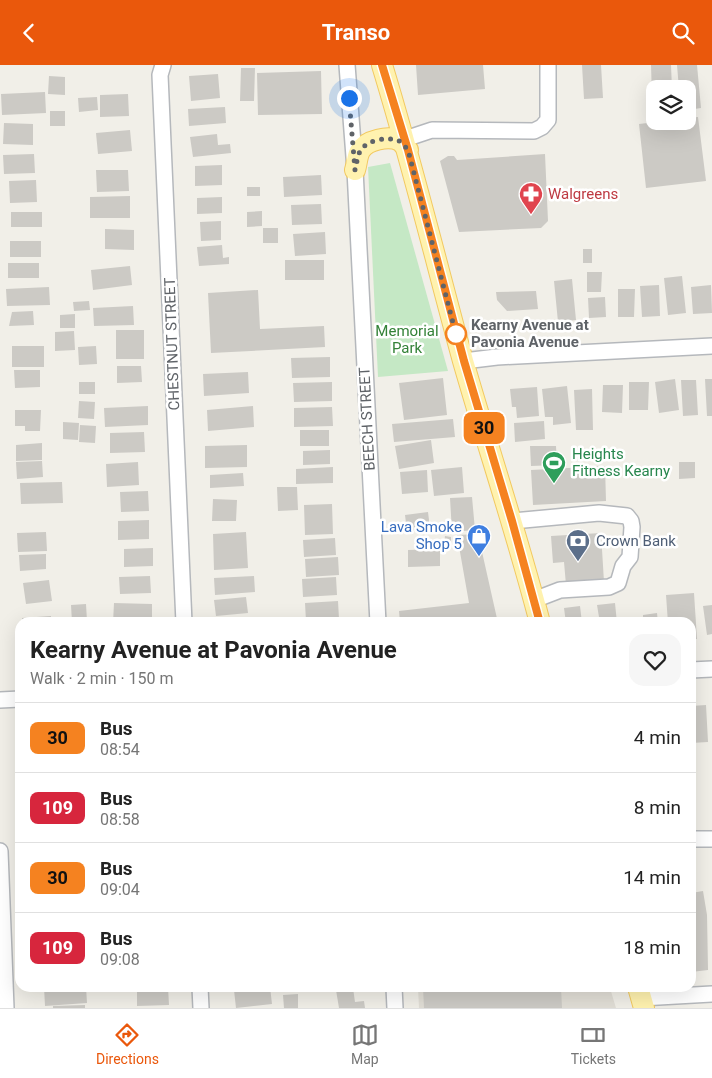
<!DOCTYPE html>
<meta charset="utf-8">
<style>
:root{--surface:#fff;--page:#f6f6f6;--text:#222;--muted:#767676;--line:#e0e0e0;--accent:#ea580c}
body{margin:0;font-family:Roboto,sans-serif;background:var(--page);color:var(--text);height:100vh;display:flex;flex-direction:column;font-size:19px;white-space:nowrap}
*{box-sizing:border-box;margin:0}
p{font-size:16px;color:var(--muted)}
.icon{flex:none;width:28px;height:28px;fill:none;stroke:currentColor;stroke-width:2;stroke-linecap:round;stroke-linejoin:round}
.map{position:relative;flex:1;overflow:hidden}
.panel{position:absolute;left:15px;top:552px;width:681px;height:375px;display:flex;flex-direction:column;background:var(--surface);border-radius:15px;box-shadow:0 5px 20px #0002}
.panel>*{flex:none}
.badge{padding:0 10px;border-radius:8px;font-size:18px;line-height:32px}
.tools{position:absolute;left:646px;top:15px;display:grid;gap:10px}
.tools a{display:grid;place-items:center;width:50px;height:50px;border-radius:10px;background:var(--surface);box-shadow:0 5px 20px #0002;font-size:25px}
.you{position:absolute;width:25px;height:25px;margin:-12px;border:4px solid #fff;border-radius:50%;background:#1a73e8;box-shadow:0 0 0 8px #1a73e833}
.map>.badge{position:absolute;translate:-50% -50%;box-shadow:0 0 0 2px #fff}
.round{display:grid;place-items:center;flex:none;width:52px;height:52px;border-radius:15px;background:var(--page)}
.summary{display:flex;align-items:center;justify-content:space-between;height:85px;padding:0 15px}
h1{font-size:24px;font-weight:700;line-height:38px}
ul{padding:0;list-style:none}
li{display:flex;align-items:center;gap:15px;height:70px;padding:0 15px;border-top:1px solid var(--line)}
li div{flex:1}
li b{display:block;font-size:19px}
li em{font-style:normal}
li .badge{min-width:55px;font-weight:700;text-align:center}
header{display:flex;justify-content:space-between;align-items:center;height:65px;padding:0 15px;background:var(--accent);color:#fff;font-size:22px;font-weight:700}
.menu{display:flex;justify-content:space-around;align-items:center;height:70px;border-top:1px solid var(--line);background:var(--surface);font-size:14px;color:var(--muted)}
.menu a{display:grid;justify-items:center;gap:2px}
.menu .current{color:var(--accent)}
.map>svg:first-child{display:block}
</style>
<header><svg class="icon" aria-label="back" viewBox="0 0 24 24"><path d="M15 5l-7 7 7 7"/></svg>Transo<svg class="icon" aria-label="search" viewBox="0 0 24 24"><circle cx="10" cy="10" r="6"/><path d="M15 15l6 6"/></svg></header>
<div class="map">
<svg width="712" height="943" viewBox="0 0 712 943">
<rect width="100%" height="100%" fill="#f1efe8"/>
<path fill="#e1ded6" d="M418 923H610L616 943H419Z"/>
<path fill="#c5e8c5" d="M390 98 448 306 378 312 368 102Z"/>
<path fill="#cccac5" d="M416 0H483L485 24 418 30Z
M582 0H601L603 33 584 34Z
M651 0H671L672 24H655V31H652Z
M677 0H697L701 43 688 45V24H679Z
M241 3H255L254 36H240Z
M321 6 322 49 258 50 257 8Z
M218 9 220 33 191 36 189 11Z
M49 11 65 12V30L48 29Z
M45 27 46 48 2 50 1 29Z
M128 29 129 51 100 52V30Z
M97 32 98 45 79 47 78 33Z
M225 42 226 58 189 61 188 44Z
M50 46H65V61H50Z
M698 52 706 116 646 123 639 59 664 56H688V53Z
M4 58 33 59V80L3 79Z
M130 65 132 86 98 89 96 68Z
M217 69 218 80 230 79 231 88 193 92 190 72Z
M34 89 35 108 4 109 3 90Z
M545 89 548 156 541 163 459 167 440 96 448 91H454L457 95Z
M222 100V120L195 121V101Z
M96 105H128L129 126 97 127Z
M321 110 322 130 284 132 283 112Z
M36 115 37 137 10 138 9 116Z
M247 122H260V131H247Z
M130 131V153H90V132Z
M222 132V148L197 149V133Z
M321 139 322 159 292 160 291 140Z
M262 146V161L247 162V147Z
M11 147H42V162H11Z
M221 156V175L201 176 200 157Z
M263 163H278V178H263Z
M105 164 134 165V185L105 184Z
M325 167 326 189 295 191 293 169Z
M10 176H41V192H10Z
M222 180 223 193 229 192V199L199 201 197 182Z
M583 184H592V198H583Z
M285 195H324V215H285Z
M8 198H39V213H8Z
M130 201 132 220 93 225 91 205Z
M587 207H602L601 227H587Z
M682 211 686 248 668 250 664 213Z
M572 214 576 255 558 257 554 216Z
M659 220 660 251 642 252 640 221Z
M711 220 712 248 693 249 691 222Z
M49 222 50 240 7 241 6 224Z
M618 224H635L634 252H618Z
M258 225 260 264 324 261 325 282 211 288 208 228Z
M536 226 538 244 507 246 497 235 496 227Z
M605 232 606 252 589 253 588 233Z
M89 236 90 245 74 246 73 237Z
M133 241 134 260 94 261 93 243Z
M33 246 34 260 9 261 12 247Z
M75 249V263H60V250Z
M116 265H144V294H116Z
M74 266 75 285 55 286V267Z
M12 281H44V302H12Z
M96 281 97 299 79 300 78 282Z
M330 292V312L292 313 291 293Z
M117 301H141L142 317 117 318Z
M14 305H40V322L15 323Z
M248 307 249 328 204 331 203 309Z
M443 313 447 350 404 355 399 318Z
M675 314 679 345 659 348 655 317Z
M705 314H712V351H707Z
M681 315H696L698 350 683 351Z
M79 317H95V329H79Z
M332 317V336L294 337 293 318Z
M629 317H649L648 345H629Z
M603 320H623L622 348 602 347Z
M567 321 571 358 553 360V352H545L542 324Z
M537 322 539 351 517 353 516 342H512L510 324Z
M592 324 593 365H576L574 325Z
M79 336 95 337 94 354 78 353Z
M148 341V360L105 362 104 343Z
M253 341 254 362 208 366 207 345Z
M332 342 333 361 294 362V343Z
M15 345H41L40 366H25V361H15Z
M453 354 455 372 394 377 392 359Z
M544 356 545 374 515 377 514 358Z
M63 357 79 358 78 375 63 374Z
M80 360 96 361 95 378 79 377Z
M300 365H329V381H300Z
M144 367 145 387 110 388V368Z
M431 375 434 398 399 404 395 381Z
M42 378V395L16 396V380Z
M247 380V402L205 403V381Z
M530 381H556L557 400 531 401Z
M330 385V399L303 400V386Z
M42 396 43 412 17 414 16 397Z
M138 397 139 420 107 422 106 399Z
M679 397H695V413L679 414Z
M605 401 606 436 533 440 531 405Z
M333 402V418L296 419V404Z
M462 402 464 428 434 431 431 405Z
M427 405 428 427 402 429 400 407Z
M243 408 244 421 210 423V410Z
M62 417 63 438 21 439 20 418Z
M277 422H297L298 445 278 446Z
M148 426 149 446 121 447 120 427Z
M472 432 475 465 452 467 450 433Z
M213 434 237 435 236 456H212Z
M332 439 333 469 305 470 304 440Z
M428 447 430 463 407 466 405 450Z
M149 455V474L118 475V456Z
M46 467 47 486 18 487 17 468Z
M246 467 248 503 214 505 213 469Z
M601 468 604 517 566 520 564 497 553 498 551 471Z
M478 469 498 558H400L399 546 469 538 457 470Z
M445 471 451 472V480H444Z
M335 473 336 490 304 492 303 475Z
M153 483V501L124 502V484Z
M440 484V501L408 502V485Z
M46 489V504L20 506 19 490Z
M338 492 339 510 306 512 305 494Z
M150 511 151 528 120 529 119 512Z
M254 511 255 527 215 530 214 513Z
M336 512 337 530 303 532 302 514Z
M49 515 52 536 26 539 23 518Z
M694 528 697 574 691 575V558H668L666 530Z
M246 532 248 548 216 551 214 535Z
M338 536 339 554 306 556 305 538Z
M114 538 152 539V558H113Z
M615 538 617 558H600L597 540Z
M86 539 87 556 72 557 71 540Z
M712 540V569L707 570 703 541Z
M580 541 582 558H566L564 543Z
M657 548 658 558H643V550Z
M51 551V558H22V553Z
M218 553H258V558H218Z
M706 640 708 677 691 678V641Z
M703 826 707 850 708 905 691 907V828Z
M44 922H86L87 938 45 941Z
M137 922H168L169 940 137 941Z
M253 922H270L272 939 236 943 234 925Z
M423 922H561L562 943H424Z
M353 923 355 937 364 936 365 943H339L336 925Z
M298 929V943H284L283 930Z
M85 940V943H53V941Z"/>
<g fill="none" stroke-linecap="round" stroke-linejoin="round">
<g stroke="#b5b8bc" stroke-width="18">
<path id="minor" d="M163 0 160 10 184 558
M347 0 355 105 378 558
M405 74 432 65 534 66 542 62 548 55V0
M464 296 497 292 712 281
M513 456 599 448 627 451 631 456 632 462 630 492 623 501 618 518 609 522 560 525 534 535
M691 605 712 604
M0 635 20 634
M691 774H712
M0 786 6 943
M200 922 201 943
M394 922 395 943
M641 933 712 929"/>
</g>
<g stroke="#f2c960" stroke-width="22">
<path id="major" d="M382 0C412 98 436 197 463 296 488 383 517 469 540 558
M355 105C357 99 357 91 360 86 366 75 389 70 400 76 403 78 405 82 408 85
M638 922 644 943"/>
</g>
<use href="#minor" stroke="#fff" stroke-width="15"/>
<use href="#major" stroke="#fff2af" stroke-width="20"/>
</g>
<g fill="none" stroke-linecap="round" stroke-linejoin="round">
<g stroke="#fff" stroke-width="11">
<path id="line" d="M382 0 408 85 464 296 512 456 540 558"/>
</g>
<use href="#line" stroke="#f58220" stroke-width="8"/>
<path stroke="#5f6368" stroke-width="5" stroke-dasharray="0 9" d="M349 33 355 105C357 99 357 90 361 85 367 75 389 71 399 76 403 78 405 82 408 85L458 277 456 269"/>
</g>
<defs>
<g id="pharmacy-pin" transform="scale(1.25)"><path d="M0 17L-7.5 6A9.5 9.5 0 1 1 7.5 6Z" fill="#e0444e" stroke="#fff"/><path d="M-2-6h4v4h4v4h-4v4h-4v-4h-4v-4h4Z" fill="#fff"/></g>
<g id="stadium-pin" transform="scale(1.25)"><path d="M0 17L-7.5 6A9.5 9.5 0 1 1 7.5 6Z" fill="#2e9e5b" stroke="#fff"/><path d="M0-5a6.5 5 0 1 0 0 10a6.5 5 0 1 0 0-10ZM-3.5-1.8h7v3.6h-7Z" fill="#fff"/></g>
<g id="shop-pin" transform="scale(1.25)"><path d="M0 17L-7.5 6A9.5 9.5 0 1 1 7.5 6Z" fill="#3f7fe0" stroke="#fff"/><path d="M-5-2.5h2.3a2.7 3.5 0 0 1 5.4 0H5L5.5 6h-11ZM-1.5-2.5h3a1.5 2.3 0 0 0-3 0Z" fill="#fff"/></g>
<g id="bank-pin" transform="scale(1.25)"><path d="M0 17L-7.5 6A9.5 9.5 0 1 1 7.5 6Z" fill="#5c6f8a" stroke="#fff"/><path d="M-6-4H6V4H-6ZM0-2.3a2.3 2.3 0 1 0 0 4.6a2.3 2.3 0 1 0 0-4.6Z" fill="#fff"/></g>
</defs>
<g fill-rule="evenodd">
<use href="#pharmacy-pin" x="531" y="129"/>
<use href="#stadium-pin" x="554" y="398"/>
<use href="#shop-pin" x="479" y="471"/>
<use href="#bank-pin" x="578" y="476"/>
</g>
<circle fill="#fff" stroke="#f58220" stroke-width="2.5" cx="456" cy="269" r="10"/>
<g text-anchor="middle" stroke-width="5" stroke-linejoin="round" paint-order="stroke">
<g font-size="15" fill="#be3a42" stroke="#fff" text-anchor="start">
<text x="548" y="134">Walgreens</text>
</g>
<g font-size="15" font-weight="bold" fill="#5f6368" stroke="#fff" text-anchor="start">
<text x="471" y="265">Kearny Avenue at<tspan x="471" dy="17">Pavonia Avenue</tspan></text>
</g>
<g font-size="15" fill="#348238" stroke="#fff">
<text x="407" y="271">Memorial<tspan x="407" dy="17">Park</tspan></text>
</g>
<g font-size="15" fill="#5f6368" stroke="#fff">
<text transform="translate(172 279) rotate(-92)" y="5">CHESTNUT STREET</text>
<text transform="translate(367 354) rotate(-93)" y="5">BEECH STREET</text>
</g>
<g font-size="15" fill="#27864d" stroke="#fff" text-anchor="start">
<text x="572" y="394">Heights<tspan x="572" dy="17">Fitness Kearny</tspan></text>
</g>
<g font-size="15" fill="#366cbe" stroke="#fff" text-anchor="end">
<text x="462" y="467">Lava Smoke<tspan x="462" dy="17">Shop 5</tspan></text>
</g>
<g font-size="15" fill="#4e5e75" stroke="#fff" text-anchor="start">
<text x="596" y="481">Crown Bank</text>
</g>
</g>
</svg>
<div class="tools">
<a><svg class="icon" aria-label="layers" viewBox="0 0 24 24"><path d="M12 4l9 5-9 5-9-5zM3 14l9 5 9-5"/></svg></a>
</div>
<div class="you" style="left:349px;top:33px"></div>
<b class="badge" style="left:484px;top:363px;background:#f58220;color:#111">30</b>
<section class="panel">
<div class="summary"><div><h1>Kearny Avenue at Pavonia Avenue</h1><p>Walk · 2 min · 150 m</p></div><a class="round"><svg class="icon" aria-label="heart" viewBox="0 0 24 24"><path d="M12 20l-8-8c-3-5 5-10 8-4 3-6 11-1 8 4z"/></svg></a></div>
<ul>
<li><span class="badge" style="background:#f58220;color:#111">30</span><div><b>Bus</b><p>08:54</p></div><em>4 min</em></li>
<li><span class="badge" style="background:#d7263d;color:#fff">109</span><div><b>Bus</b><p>08:58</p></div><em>8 min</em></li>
<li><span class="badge" style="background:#f58220;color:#111">30</span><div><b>Bus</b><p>09:04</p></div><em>14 min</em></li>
<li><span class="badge" style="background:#d7263d;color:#fff">109</span><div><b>Bus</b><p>09:08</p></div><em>18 min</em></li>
</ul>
</section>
</div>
<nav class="menu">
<a class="current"><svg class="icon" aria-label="directions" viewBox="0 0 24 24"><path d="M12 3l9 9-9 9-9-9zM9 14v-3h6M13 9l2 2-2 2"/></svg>Directions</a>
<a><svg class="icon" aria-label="map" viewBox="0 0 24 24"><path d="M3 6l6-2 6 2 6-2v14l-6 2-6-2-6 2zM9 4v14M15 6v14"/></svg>Map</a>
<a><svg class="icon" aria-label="tickets" viewBox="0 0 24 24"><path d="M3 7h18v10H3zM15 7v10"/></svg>Tickets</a>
</nav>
